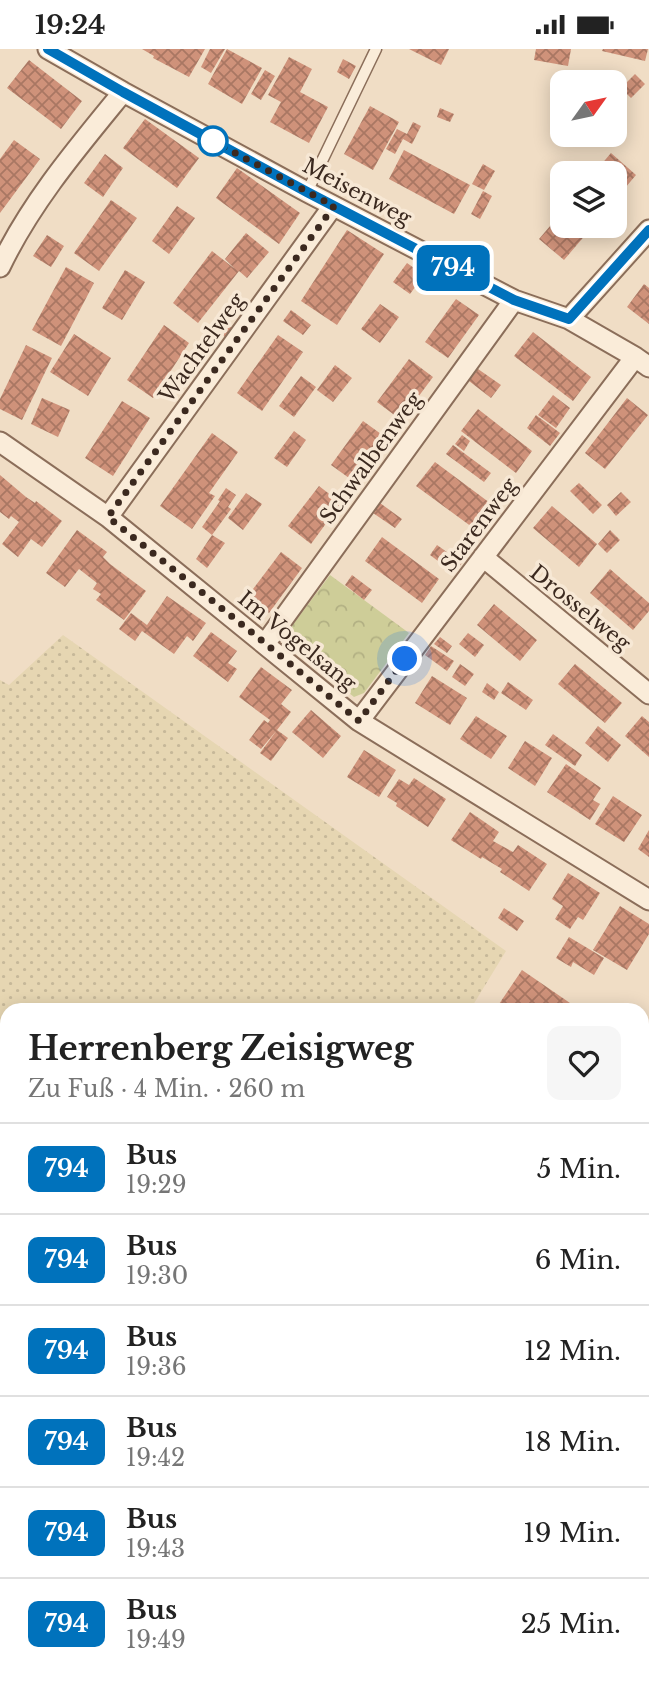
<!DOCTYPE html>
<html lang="de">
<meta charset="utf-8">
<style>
:root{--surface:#fff;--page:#f6f6f6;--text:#222;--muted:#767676;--line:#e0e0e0}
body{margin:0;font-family:"Libre Baskerville",serif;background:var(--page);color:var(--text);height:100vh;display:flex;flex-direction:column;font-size:26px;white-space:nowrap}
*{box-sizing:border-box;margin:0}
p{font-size:23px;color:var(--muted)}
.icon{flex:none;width:38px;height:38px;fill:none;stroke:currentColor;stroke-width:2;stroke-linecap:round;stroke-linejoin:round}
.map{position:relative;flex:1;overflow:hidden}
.panel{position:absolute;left:0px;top:954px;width:649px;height:681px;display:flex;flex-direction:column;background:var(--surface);border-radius:21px 21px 0 0;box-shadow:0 4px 18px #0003}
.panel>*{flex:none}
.badge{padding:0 14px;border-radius:10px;font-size:24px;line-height:46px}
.needle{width:46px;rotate:57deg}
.buttons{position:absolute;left:550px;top:21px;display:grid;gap:14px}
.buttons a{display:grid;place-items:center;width:77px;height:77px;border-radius:14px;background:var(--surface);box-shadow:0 4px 18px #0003;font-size:35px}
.you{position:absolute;width:35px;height:35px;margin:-18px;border:5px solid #fff;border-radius:50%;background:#1a73e8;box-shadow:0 0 0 10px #1a73e833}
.map>.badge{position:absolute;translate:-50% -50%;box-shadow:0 0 0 4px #fff}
.round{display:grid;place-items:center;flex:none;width:74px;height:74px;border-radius:14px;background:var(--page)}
.overview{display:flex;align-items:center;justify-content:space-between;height:119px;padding:0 28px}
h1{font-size:33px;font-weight:700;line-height:52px}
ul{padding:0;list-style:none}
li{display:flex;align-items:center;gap:21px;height:91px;padding:0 28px;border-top:2px solid var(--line)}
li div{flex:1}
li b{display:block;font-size:26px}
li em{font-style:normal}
li .badge{min-width:77px;font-weight:700;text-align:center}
.status{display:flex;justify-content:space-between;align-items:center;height:49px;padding:0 35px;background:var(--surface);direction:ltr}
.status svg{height:19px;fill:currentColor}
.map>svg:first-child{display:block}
</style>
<div class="status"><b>19:24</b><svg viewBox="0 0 49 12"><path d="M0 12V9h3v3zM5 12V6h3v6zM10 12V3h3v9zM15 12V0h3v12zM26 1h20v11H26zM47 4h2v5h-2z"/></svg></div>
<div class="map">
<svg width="649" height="1634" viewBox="0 0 649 1634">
<defs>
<pattern id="farmland-dots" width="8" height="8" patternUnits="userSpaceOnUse" patternTransform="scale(1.75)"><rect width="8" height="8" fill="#e6d6b2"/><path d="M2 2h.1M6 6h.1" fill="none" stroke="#c6b899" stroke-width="1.8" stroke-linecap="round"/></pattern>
<pattern id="grass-tufts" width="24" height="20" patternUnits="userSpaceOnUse" patternTransform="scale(1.75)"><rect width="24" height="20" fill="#cecd98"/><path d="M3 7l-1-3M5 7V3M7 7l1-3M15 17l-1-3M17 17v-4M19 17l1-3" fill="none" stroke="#b2b083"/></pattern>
<pattern id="park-crowns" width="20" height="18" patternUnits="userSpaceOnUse" patternTransform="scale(1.75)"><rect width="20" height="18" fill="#cecd98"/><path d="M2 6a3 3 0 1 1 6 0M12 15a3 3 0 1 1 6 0" fill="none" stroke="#b2b083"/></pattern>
<pattern id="building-cross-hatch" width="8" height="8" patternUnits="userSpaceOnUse" patternTransform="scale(1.75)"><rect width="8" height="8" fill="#cf927a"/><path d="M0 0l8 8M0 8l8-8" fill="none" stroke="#a97763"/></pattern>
</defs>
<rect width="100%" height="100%" fill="#f0ddc5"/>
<path fill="url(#farmland-dots)" d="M63 586 506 902 470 961H7V1242L0 1238V631L9 636Z
M642 1301 649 1306V1634H188L193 1628H642Z"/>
<path fill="url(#grass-tufts)" d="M0 1436 7 1437V1628H193L188 1634H0Z"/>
<path fill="url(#park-crowns)" d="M330 526 409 584 364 644 354 648 289 596 285 586Z"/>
<path fill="url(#building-cross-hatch)" d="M142 0H205L189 28 153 9 154 7Z
M210 0H225L211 24 201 18Z
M227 0 262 19 242 55 208 35Z
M409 0H449L441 16Z
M536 0H571L568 17 534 11Z
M603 0H648L645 12 602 2Z
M289 8 312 20 300 43 328 58 309 94 270 73 281 53 268 46Z
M343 10 356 17 349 30 337 23Z
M29 11 82 52 61 80 7 39Z
M265 21 275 27 261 51 251 45Z
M635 25 645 35 631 49 621 39Z
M370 57 399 73 373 121 344 105Z
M440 59 454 65 450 73 437 68Z
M145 70 199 109 177 139 123 99Z
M413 73 421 77 412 95 403 90 395 105 386 100 397 80 407 85Z
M14 91 40 110 0 164V110Z
M404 101 470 136 454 165 389 130Z
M611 104 636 126 614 152V124H594Z
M105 105 123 119 103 148 84 134Z
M483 115 495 122 484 141 472 135Z
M237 119 300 164 279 195 216 149Z
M483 142 492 147 480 170 471 165Z
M111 151 137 169 99 222 74 204Z
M177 157 195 169 169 205 152 192Z
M562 163V177H593L564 211 539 190Z
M347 181 384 205 337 276 301 252Z
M246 184 269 203 247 229 239 222 198 274 173 254 212 202 235 220 225 210Z
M47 186 64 197 51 218 33 207Z
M407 214 424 226 410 245 393 233Z
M66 218 94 234 61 297 32 281Z
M125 221 145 233 122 271 102 259Z
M644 235 649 239V275L627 258Z
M456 250 479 266 448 309 425 293Z
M380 255 399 268 380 294 361 280Z
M291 261 311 276 303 286 283 272Z
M218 269 232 279 225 288 212 277Z
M164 276 189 294 153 349 127 331Z
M533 283 591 328 573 352 514 307Z
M74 285 111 309 88 347 50 323Z
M278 286 303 303 262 362 237 344Z
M26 296 52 309 22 371 0 360V350Z
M409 310 433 328 401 371 377 353Z
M335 316 352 329 333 353 317 341Z
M478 320 501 336 491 349 469 332Z
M301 327 316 338 294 368 279 357Z
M553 346 570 359 556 379 538 366Z
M42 349 70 361 58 388 31 375Z
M627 349 648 366 605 420 585 404Z
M122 352 150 369 113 427 85 409Z
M478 360 532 402 516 424 461 382Z
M536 366 560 384 550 397 527 379Z
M363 372 388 390 356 434 331 416Z
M294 382 306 391 287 418 274 409Z
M212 384 238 403 209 444 215 447 192 480 160 457Z
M462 386 470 392 464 402 455 395Z
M453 396 491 424 484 433 446 405Z
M435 413 490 454 472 478 416 437Z
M0 426 26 448 35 454 36 452 62 472 42 498 31 490 18 508 2 495 19 473 11 467 9 470 0 463Z
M579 434 602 456 593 465 570 442Z
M319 437 341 454 311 495 288 477Z
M226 439 236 446 228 458 231 460 212 486 202 478 220 452 218 451Z
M621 443 631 453 616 467 607 456Z
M246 444 262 455 243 481 228 469Z
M380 454 402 470 395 479 373 464Z
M552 457 597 495 579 518 533 479Z
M77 481 107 503 103 508 110 515 146 542 124 571 96 551 101 545 93 540 97 534 79 520 65 538 46 524Z
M610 481 620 491 607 504 598 495Z
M212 486 225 494 207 519 196 510Z
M382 488 439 530 422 554 365 512Z
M437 496 462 514 454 524 430 506Z
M281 503 302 519 269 564 247 548Z
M610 520 649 554V562L633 581 590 544Z
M352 526 372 541 364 551 345 536Z
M167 547 206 574 193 592 187 587 174 605 142 582 135 592 119 580 131 564 147 576Z
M494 555 537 591 520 612 477 576Z
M211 583 237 602 228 614 237 620 228 633 193 607Z
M468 584 484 596 475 608 459 595Z
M440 588 452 597 447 604 434 595Z
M431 597 454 612 447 622 425 606Z
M460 615 474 625 465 637 452 628Z
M575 615 622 654 605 674 558 635Z
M261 618 292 641 281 655 291 663 277 681 288 689 271 712 260 704 277 681 261 700 249 691 264 671 268 674 270 671 239 648Z
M432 627 467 649 450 676 415 654Z
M508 633 533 651 526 661 501 644Z
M487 634 499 643 494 651 482 643Z
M311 661 341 687 323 709 292 683Z
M476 667 507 687 491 710 460 690Z
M642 667 649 673V708L625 687Z
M598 677 621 696 608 713 585 694Z
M553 685 582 706 575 717 545 696Z
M525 692 552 709 535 737 508 719Z
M364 701 396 721 379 748 347 728Z
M566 715 601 739 593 751 600 755 590 771 547 743Z
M414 729 446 750 428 778 396 757 397 754 387 748 399 730 409 736Z
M613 747 642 766 624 793 595 775Z
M470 763 499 783 493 792 502 797 513 803 518 796 547 815 529 842 500 823 502 820 482 808 481 810 451 791Z
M649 781V808L638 800Z
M568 824 600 844 583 871 578 868 570 880 555 870 563 857 552 850Z
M620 857 649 875V885L627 921 593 901Z
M504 859 524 872 517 882 498 869Z
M569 888 604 909 594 926 573 913 571 918 556 909Z
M522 921 570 954 566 961H495Z
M649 975V1042L642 1048V981Z"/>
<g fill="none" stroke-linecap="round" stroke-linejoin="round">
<g stroke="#8b6e5a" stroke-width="13">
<path id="lane" d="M307 143 376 0"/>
</g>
<g stroke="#8b6e5a" stroke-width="23">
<path id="street" d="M48 0 123 43 307 143 514 251 569 270 635 308 649 318
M0 218C31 153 78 98 123 43
M569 270 649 181
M0 393 108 468 359 672 649 851
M108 468 333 157
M483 508 649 645
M265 595 514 251
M359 672 635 308
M642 1152 649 1147"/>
</g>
<g stroke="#593d2e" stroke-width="33">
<path id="primary" d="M642 1194 649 1189
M0 1453H7"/>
</g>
<path stroke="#8b6e5a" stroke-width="4.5" stroke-dasharray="5 3.5" stroke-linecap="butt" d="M0 1284 7 1269
M0 1331 7 1335
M254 1628 260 1634"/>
<use href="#lane" stroke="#faecd9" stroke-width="10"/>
<use href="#street" stroke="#faecd9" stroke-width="19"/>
<use href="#primary" stroke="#f3cd9c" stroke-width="30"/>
</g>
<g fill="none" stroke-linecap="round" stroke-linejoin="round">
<g stroke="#fff" stroke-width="16">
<path id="line" d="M48 0 123 43 307 143 514 251 569 270 649 181"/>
</g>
<use href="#line" stroke="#0072bc" stroke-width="10"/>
<path stroke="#3b291f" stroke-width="7" stroke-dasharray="0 12.6" d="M213 92 334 157 108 468 265 594 359 672 405 610"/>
</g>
<circle fill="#fff" stroke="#0072bc" stroke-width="3.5" cx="213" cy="92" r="14"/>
<g text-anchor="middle" stroke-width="7" stroke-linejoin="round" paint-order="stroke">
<g font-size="21" fill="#3b291f" stroke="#f7e8d5">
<text transform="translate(357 143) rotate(28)" y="7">Meisenweg</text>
<text transform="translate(202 299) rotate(-54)" y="7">Wachtelweg</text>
<text transform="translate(371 409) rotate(-54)" y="7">Schwalbenweg</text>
<text transform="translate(479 476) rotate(-53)" y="7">Starenweg</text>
<text transform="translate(580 559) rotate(39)" y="7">Drosselweg</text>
<text transform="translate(297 592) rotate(39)" y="7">Im Vogelsang</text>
</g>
</g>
</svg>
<div class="buttons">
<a><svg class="needle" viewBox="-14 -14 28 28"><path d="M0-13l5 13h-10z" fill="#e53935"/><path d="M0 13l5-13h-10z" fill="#767676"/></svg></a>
<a><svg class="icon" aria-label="layers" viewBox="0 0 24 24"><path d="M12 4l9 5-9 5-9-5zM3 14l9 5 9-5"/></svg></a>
</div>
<div class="you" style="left:405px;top:610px"></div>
<b class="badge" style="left:453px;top:219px;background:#0072bc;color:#fff">794</b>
<section class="panel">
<div class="overview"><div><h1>Herrenberg Zeisigweg</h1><p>Zu Fuß · 4 Min. · 260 m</p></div><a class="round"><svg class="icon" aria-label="heart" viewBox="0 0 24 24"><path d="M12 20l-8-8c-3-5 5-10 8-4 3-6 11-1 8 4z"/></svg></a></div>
<ul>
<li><span class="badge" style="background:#0072bc;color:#fff">794</span><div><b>Bus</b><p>19:29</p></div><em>5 Min.</em></li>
<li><span class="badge" style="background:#0072bc;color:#fff">794</span><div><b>Bus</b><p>19:30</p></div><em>6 Min.</em></li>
<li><span class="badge" style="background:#0072bc;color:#fff">794</span><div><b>Bus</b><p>19:36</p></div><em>12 Min.</em></li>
<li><span class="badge" style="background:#0072bc;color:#fff">794</span><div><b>Bus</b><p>19:42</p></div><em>18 Min.</em></li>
<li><span class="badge" style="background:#0072bc;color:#fff">794</span><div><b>Bus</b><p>19:43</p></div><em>19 Min.</em></li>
<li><span class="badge" style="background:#0072bc;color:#fff">794</span><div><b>Bus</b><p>19:49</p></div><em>25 Min.</em></li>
</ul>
</section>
</div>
